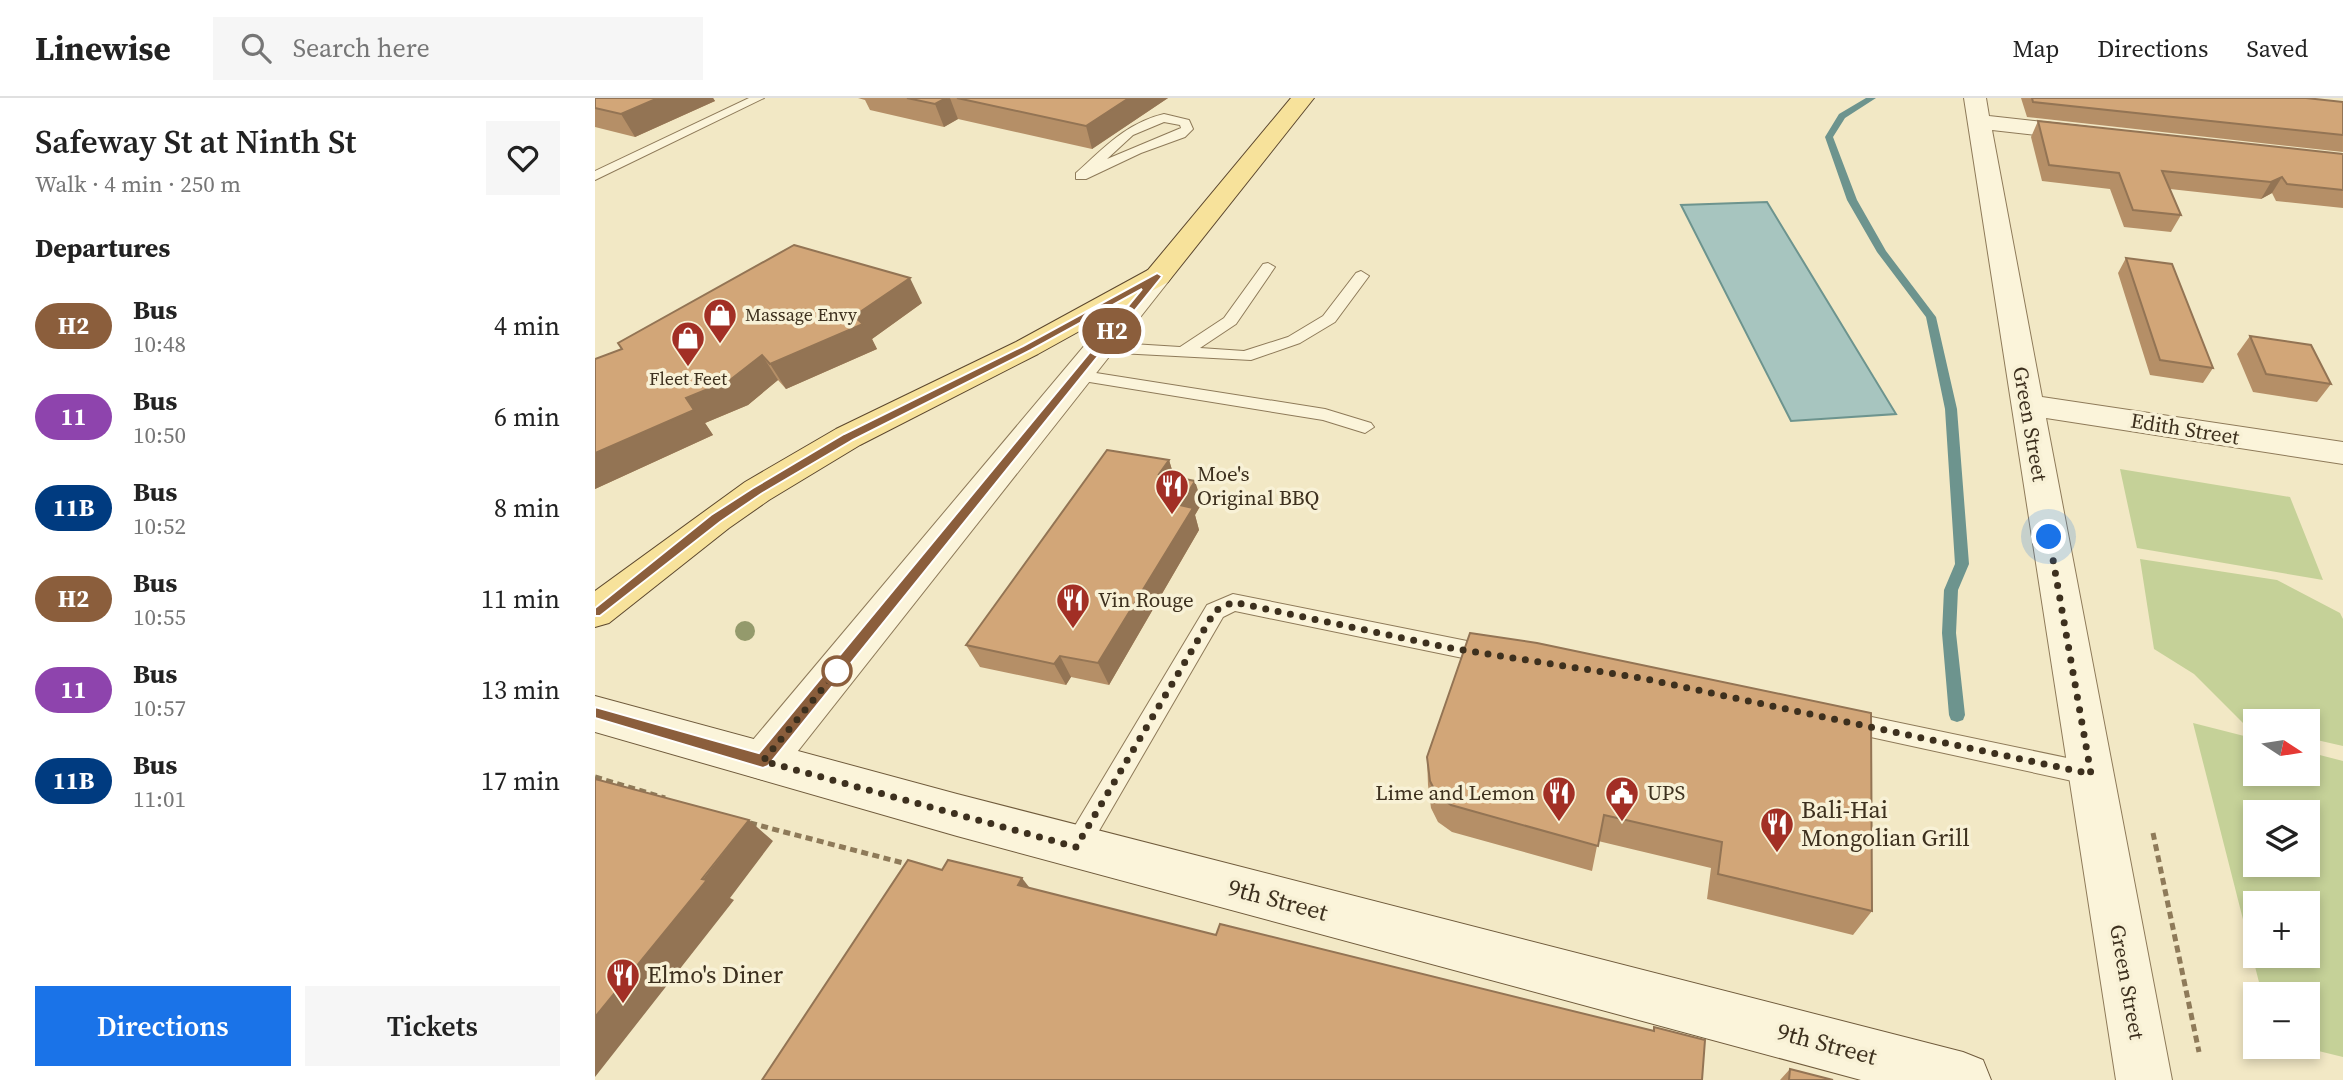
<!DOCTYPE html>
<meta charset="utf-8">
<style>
:root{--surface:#fff;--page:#f6f6f6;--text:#222;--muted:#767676;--line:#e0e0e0;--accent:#1a73e8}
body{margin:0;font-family:"Source Serif 4",serif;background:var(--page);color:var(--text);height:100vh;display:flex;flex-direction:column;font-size:26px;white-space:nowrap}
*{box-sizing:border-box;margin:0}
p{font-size:23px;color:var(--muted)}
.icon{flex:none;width:38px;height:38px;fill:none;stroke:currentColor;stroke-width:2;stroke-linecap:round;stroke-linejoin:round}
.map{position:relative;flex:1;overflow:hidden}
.side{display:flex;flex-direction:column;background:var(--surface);width:595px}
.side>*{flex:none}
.badge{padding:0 14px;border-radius:23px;font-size:24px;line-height:46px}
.needle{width:46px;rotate:102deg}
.tools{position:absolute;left:1648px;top:611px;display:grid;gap:14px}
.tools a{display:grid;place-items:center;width:77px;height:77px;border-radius:0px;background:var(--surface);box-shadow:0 4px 10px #0003;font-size:35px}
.you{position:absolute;width:35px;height:35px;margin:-18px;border:5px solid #fff;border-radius:50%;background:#1a73e8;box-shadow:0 0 0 10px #1a73e833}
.map>.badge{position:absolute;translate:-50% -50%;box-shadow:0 0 0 4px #fff}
h2{padding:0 35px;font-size:26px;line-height:63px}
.round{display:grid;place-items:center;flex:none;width:74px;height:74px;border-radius:0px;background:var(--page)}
.summary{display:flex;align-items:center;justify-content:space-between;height:119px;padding:0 35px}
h1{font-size:33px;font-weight:600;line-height:52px}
.primary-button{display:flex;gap:14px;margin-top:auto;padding:14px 35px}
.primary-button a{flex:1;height:80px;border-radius:0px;background:var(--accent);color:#fff;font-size:28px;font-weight:600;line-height:80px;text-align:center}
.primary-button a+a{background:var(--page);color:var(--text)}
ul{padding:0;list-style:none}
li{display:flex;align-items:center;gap:21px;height:91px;padding:0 35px}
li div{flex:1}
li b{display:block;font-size:26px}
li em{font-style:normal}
li .badge{min-width:77px;font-weight:700;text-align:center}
header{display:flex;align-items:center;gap:42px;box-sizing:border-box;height:98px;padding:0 35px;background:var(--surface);border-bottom:2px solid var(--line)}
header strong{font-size:33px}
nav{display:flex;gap:38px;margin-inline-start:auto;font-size:24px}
.search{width:490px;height:63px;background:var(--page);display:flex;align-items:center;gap:18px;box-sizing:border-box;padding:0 24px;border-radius:0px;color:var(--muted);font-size:26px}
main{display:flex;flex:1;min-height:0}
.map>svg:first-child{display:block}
</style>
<header>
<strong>Linewise</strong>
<div class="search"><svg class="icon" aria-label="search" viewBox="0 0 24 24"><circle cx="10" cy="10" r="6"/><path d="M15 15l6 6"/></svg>Search here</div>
<nav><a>Map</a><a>Directions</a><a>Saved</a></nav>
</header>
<main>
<section class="side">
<div class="summary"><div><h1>Safeway St at Ninth St</h1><p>Walk · 4 min · 250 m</p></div><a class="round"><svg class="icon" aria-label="heart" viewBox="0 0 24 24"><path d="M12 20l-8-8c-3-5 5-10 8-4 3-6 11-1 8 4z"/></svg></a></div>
<h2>Departures</h2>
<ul>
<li><span class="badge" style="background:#8b5e3c;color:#fff">H2</span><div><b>Bus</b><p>10:48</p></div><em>4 min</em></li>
<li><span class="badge" style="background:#8e44ad;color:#fff">11</span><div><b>Bus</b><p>10:50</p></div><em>6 min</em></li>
<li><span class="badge" style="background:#003b80;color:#fff">11B</span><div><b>Bus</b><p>10:52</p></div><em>8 min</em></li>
<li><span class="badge" style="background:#8b5e3c;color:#fff">H2</span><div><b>Bus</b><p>10:55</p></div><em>11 min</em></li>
<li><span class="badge" style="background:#8e44ad;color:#fff">11</span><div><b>Bus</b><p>10:57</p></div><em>13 min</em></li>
<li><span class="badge" style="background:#003b80;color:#fff">11B</span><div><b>Bus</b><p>11:01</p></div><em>17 min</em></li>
</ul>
<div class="primary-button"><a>Directions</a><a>Tickets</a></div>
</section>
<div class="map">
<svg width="1748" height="982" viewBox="0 0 1748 982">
<rect width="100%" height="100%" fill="#f2e8c5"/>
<path fill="#c5d198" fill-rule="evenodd" d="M1525 371 1695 399 1728 482 1542 450Z
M1545 461 1682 482 1745 515 1748 521V648L1713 640V623H1661V628L1648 625 1599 576 1559 551Z
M1598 625 1661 641V676H1713V654L1748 663V959L1707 949 1713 948V896H1667ZM1713 714V766H1661V714ZM1661 805H1713V858H1661Z"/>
<path fill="#a7c5bf" stroke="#6d948e" stroke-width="2" d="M1172 104 1301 316 1196 323 1086 107Z"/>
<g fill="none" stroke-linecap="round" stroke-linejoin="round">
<path fill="#6d948e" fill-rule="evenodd" d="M1271 0H1281L1250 20 1238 39 1262 102 1291 153 1341 219 1362 311 1374 466 1363 492 1361 535 1370 617 1368 622 1362 624 1356 622 1354 617 1347 535 1349 492 1360 466 1350 311 1331 219 1282 154 1252 102 1230 39 1244 16Z"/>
<g stroke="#8e7a59" stroke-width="2">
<path id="lane" d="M154 0H169L0 82V73Z
M569 16 594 22 598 31 590 39 546 55 491 81H481V75C509 50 531 25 569 16ZM569 24 585 27 586 30 512 61 538 37Z
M673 165 680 169 641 226 605 250 649 253 693 239 728 218 761 175 766 173 774 178 740 224 705 245 656 262 505 254 497 249 505 244 585 249 629 220 668 166Z
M482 272 730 311 776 325 779 329 770 335 728 322 476 281 473 277Z
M638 496 897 548 905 551 908 557 905 563 897 566 640 513 628 519 490 757 481 761 472 757 468 749 472 741 612 507Z
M1248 613 1496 665 1505 668 1508 676 1505 684 1496 687 1248 633 1240 630 1236 623 1240 616Z"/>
</g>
<g stroke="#8e7a59" stroke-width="2">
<path id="street" d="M1369 0H1391L1394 18 1493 29 1501 31 1504 36 1501 41 1493 43 1397 32 1447 299 1748 344V366L1451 320 1577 982H1521Z
M563 170 573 172 577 178 573 184 184 677 168 682 152 677 146 663 152 649 553 172Z"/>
</g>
<g stroke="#705b3c" stroke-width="2">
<path id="secondary" d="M0 598 362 696 1368 954 1388 962 1396 982H1266L362 738 0 634Z"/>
</g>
<g stroke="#5c472e" stroke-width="2">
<path id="primary" d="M696 0H719L573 184 443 256 265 347 174 402 134 430 14 525 0 529V493L150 384 241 331 421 244 553 172Z"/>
</g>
<path stroke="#8e7a59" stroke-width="5" stroke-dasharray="7 4.5" stroke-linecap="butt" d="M0 679 70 700
M155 725 316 767
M1558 735 1604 954"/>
<use href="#lane" fill="#fbf4da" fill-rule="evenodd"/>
<use href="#street" fill="#fbf4da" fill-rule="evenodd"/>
<use href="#secondary" fill="#fbf4da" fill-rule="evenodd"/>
<use href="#primary" fill="#f7e29b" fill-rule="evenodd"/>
</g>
<circle fill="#949a6c" cx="150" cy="533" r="10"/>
<path fill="#b58f67" d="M0 0H118L120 3 40 39 0 29Z
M263 0H573L497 51 363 21 349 29 275 12 270 2Z
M1426 0H1711L1748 4V54L1432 19Z
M1443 23 1748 56V110L1681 103 1677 95 1666 101 1575 91 1586 117 1576 134 1529 129 1515 91 1447 83 1436 39Z
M1531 160 1618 270 1608 285 1555 277 1523 175Z
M327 205 277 241 282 251 191 291 183 282 153 307 110 325 118 337 0 391V261Z
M1655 238 1736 286 1722 304 1658 294 1642 256Z
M574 362 579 379 607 405 600 417 604 432 514 587 476 579 471 587 385 569 371 547Z
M875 535 1277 813 1258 837 1112 801 1116 770 1003 743 997 773 857 734 843 724 836 710 833 687 832 659Z
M1195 971 1238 982H1185Z"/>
<path fill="#937454" d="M63 0H118L120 3 40 39 26 16Z
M351 0H355L363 21 349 29 340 6Z
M534 0H573L497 51 491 28Z
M1687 79 1677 95 1666 101 1676 84Z
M315 180 327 205 277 241 282 251 191 291 175 266 259 218Z
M167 257 183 282 153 307 110 325 118 337 0 391V355L91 300Z
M574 362 581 385 564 376Z
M600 383 607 405 600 417 604 432 514 587 503 565 585 407Z
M465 558 476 579 471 587 459 566Z
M154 722 178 743 135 800 139 802 0 979V919Z
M427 780 451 811 423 787Z"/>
<path fill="#d2a678" stroke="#937454" stroke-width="2" d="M0 0H63L26 16 0 10Z
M312 0H351L340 6Z
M362 0H534L491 28Z
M1437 0H1711L1748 4V37L1438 4Z
M1443 23 1748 56V92L1692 86 1687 79 1676 84 1567 73 1586 117 1538 112 1524 75 1454 67Z
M199 147 315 180 259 218 268 226 175 266 167 257 135 282 91 300 99 312 0 355V261L27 251 23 245Z
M1531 160 1577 166 1618 270 1565 262Z
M1655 238 1716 247 1736 286 1671 276Z
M512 352 574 362 564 376 600 383 585 407 598 410 503 565 465 558 459 566 371 547Z
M875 535 942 545 1276 615 1277 813 1123 776 1127 744 1009 717 1003 748 856 707 842 697 835 683 832 659Z
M0 681 154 722 107 781 112 782 0 919Z
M313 762 347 772 353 762 427 780 423 787 621 837 625 826 1059 933V929L1110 942 1107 982H167Z
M1195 971 1238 982H1194Z"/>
<path fill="#8b5e3c" stroke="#fff" stroke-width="2" d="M562 175 567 178 566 180 173 668 168 670 0 620V609L164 655 547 191 436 252 258 342 166 396 125 424 5 518H0V510L116 417 158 390 249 336 428 248Z"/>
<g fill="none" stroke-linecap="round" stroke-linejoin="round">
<path stroke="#3d301e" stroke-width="7" stroke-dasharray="0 12.6" d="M242 573 168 663 481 749 620 513 638 504 855 550 1046 580 1496 676 1454 439"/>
</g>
<defs>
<g id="shop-pin" transform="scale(1.75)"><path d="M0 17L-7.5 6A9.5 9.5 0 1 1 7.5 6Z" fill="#a22f25" stroke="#f8f1d6"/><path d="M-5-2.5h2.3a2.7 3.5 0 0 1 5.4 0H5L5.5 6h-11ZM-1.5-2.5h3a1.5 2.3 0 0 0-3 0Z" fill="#fff"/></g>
<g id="restaurant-pin" transform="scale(1.75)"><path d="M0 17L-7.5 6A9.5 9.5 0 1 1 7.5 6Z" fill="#a22f25" stroke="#f8f1d6"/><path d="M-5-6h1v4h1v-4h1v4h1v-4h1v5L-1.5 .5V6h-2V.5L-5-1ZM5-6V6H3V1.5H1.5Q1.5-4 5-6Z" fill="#fff"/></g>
<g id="civic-pin" transform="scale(1.75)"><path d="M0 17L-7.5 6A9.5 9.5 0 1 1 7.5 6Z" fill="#a22f25" stroke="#f8f1d6"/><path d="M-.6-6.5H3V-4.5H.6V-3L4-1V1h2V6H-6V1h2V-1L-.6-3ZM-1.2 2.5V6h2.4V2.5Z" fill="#fff"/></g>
</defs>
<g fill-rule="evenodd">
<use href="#shop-pin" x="125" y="217"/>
<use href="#shop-pin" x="93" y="240"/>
<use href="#restaurant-pin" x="577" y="388"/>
<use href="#restaurant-pin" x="478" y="502"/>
<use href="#restaurant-pin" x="964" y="695"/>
<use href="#civic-pin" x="1027" y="695"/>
<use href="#restaurant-pin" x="1182" y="726"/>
<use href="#restaurant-pin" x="28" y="877"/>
</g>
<circle fill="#fff" stroke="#8b5e3c" stroke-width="3.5" cx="242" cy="573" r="14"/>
<g text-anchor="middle" stroke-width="7" stroke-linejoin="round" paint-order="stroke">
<g font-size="18" fill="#3d301e" stroke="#f8f1d6" text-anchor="start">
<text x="150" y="223">Massage Envy</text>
<text x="93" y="287" text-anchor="middle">Fleet Feet</text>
</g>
<g font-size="21" fill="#3d301e" stroke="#f8f1d6">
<text transform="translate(1435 326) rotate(80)" y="7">Green Street</text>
<text transform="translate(1590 331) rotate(9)" y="7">Edith Street</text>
<text transform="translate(1532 884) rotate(80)" y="7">Green Street</text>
</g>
<g font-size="21" fill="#3d301e" stroke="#f8f1d6" text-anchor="start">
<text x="602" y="383">Moe's<tspan x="602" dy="24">Original BBQ</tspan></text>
<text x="503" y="509">Vin Rouge</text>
<text x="940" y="702" text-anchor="end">Lime and Lemon</text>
<text x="1052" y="702">UPS</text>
</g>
<g font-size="24" fill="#3d301e" stroke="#f8f1d6" text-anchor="start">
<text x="1206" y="720">Bali-Hai<tspan x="1206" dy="28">Mongolian Grill</tspan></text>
<text x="52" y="885">Elmo's Diner</text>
</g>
<g font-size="24" fill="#3d301e" stroke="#f8f1d6">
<text transform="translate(683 802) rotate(15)" y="8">9th Street</text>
<text transform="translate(1232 946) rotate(15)" y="8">9th Street</text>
</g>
</g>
</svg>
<div class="tools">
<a><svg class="needle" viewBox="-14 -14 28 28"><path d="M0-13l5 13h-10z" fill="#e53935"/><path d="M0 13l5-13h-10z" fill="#767676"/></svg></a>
<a><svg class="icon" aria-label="layers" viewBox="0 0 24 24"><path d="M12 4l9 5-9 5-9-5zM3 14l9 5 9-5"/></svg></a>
<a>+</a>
<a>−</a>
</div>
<div class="you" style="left:1454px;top:439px"></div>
<b class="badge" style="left:517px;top:233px;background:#8b5e3c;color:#fff">H2</b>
</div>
</main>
